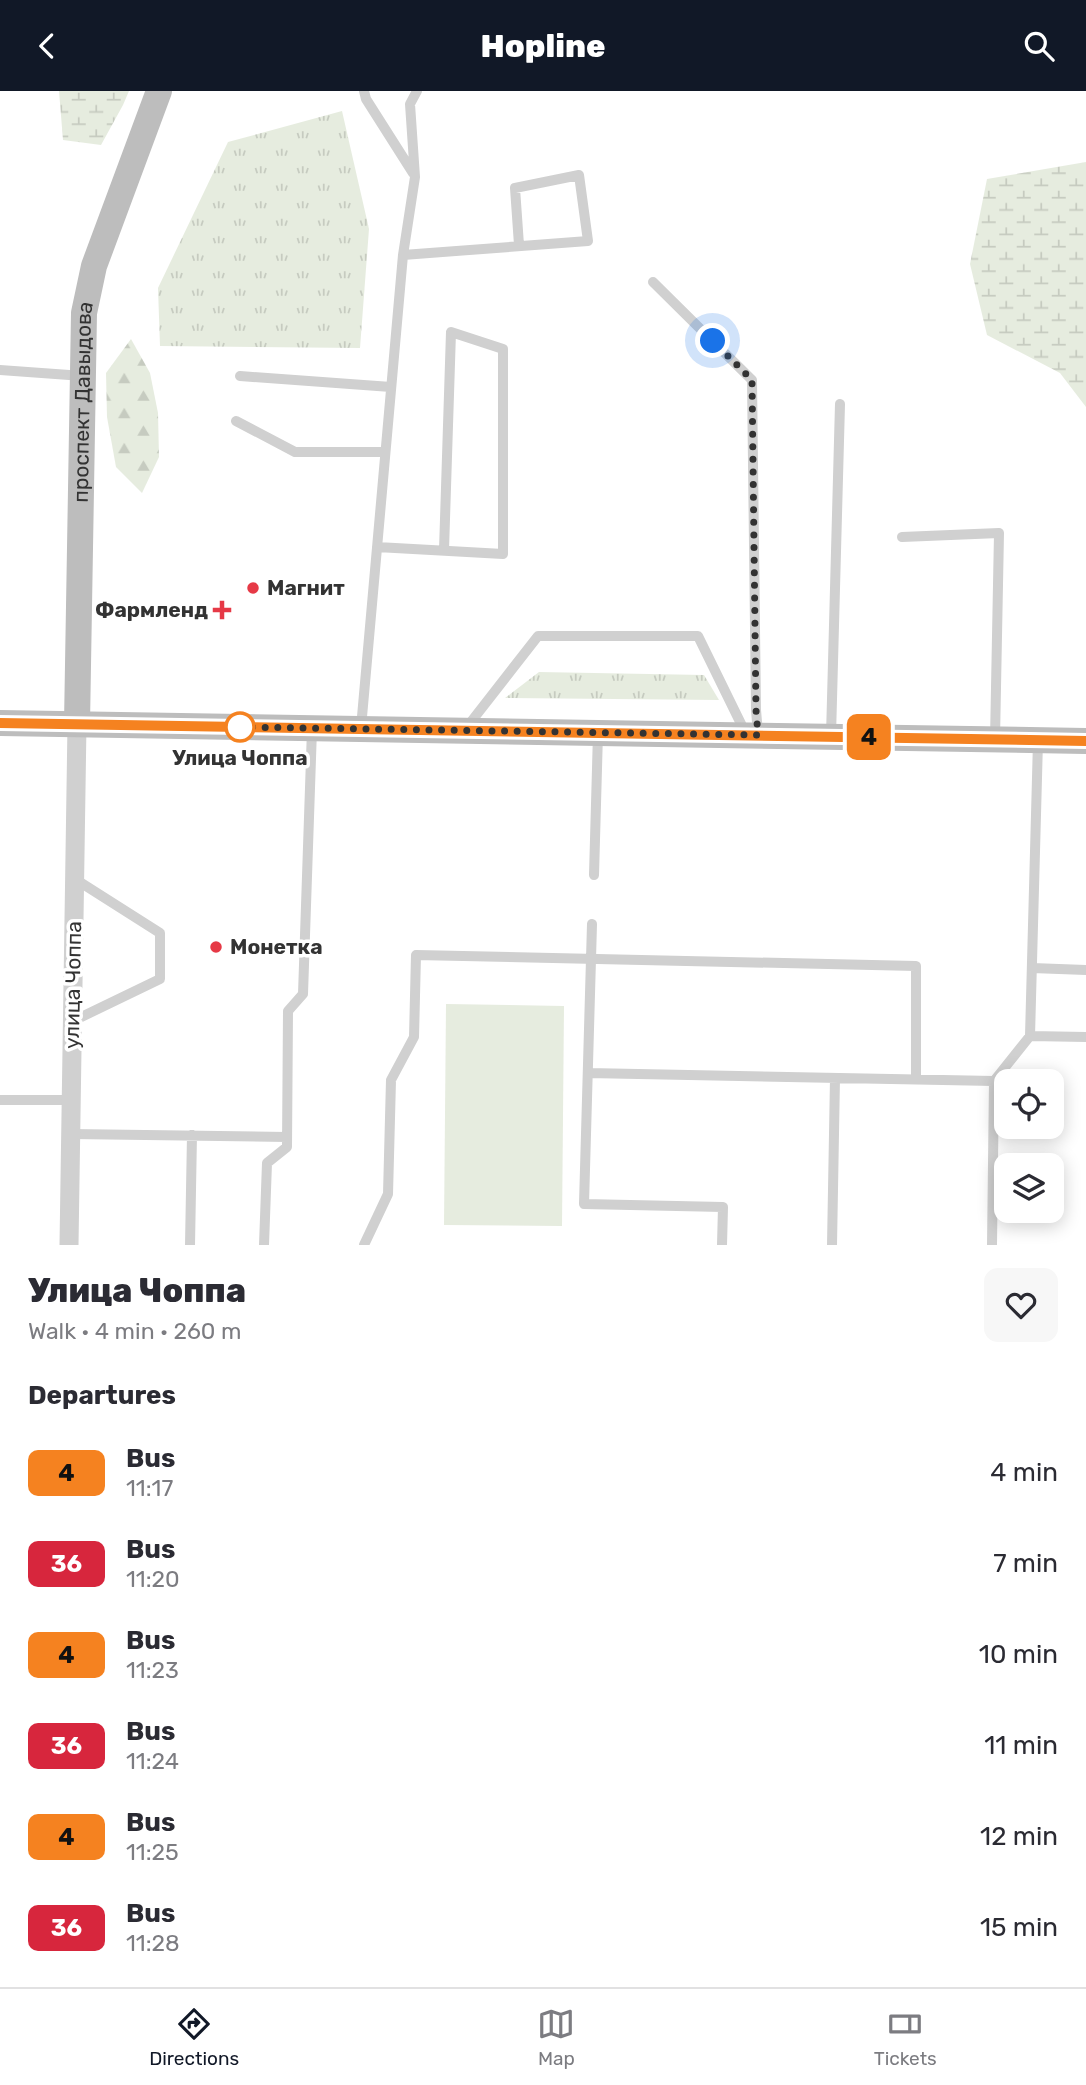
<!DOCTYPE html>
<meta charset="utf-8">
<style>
:root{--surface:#fff;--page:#f7f7f7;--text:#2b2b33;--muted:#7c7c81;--line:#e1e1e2;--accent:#111827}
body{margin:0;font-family:Rubik,sans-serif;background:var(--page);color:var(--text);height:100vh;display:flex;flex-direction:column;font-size:26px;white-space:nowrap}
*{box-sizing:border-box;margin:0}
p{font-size:23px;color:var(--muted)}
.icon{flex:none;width:38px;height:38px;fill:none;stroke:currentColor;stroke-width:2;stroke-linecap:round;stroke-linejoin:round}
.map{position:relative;height:1154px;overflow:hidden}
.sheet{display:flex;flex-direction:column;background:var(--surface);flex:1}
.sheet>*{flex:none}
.badge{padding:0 14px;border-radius:10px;font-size:24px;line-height:46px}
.buttons{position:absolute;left:994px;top:978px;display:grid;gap:14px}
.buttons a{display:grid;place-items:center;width:70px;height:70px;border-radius:14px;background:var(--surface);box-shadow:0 4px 18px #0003;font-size:35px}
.you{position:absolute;width:35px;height:35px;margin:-18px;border:5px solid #fff;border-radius:50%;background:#1a73e8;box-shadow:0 0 0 10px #1a73e833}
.map>.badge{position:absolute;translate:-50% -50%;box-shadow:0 0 0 4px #fff}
h2{padding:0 28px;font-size:26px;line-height:63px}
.round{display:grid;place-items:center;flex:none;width:74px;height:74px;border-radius:14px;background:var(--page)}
.head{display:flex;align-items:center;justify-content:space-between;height:119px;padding:0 28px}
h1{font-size:33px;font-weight:800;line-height:52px}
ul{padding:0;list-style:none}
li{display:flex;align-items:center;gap:21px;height:91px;padding:0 28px}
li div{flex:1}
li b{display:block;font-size:26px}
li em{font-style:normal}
li .badge{min-width:77px;font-weight:700;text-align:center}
header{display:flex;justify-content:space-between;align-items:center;height:91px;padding:0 28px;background:var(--accent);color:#fff;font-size:32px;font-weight:800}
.tab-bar{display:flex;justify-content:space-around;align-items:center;height:98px;border-top:2px solid var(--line);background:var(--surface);font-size:19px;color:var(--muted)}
.tab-bar a{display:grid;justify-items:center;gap:4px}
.tab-bar .selected{color:var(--accent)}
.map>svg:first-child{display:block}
</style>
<header><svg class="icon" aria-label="back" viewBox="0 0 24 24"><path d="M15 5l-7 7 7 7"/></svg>Hopline<svg class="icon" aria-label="search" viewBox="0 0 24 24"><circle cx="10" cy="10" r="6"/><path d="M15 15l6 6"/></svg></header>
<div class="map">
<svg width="1086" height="1154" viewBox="0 0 1086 1154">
<defs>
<pattern id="grass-tufts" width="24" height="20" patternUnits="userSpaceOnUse" patternTransform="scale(1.75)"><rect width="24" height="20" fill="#e6ecdf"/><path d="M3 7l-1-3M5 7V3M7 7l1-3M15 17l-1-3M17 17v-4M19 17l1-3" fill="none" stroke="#c6cbc0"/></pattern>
<pattern id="forest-firs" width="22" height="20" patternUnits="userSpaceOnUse" patternTransform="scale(1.75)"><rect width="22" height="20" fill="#e6ecdf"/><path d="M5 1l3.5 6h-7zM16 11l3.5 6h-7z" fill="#c6cbc0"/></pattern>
<pattern id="wetland-marsh" width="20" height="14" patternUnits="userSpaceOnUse" patternTransform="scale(1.75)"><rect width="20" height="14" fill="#e6ecdf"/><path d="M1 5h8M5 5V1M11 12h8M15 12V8" fill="none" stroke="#c6cbc0"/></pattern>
</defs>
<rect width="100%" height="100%" fill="#fff"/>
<path fill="url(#grass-tufts)" d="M342 20 369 138 360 257 160 255 158 197 228 51Z
M539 581 704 584 719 609 505 607Z"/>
<path fill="url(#forest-firs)" d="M131 248 150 282 158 322 159 366 142 402 116 376 107 326 106 282Z"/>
<path fill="url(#wetland-marsh)" d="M59 0H129L123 14 101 54 63 49Z
M1086 71V316L1060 282 987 244 970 173 987 88Z"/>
<path fill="#e6ecdf" d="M446 913 564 915 562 1135 444 1134Z"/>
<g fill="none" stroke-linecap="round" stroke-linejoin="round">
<path stroke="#d0d0d0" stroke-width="10" d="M364 0 366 8 413 82
M403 164 588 150 579 84 515 97 519 154
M653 191 752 289 756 619 758 643
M0 279 83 285
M240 285 391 296
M236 330 295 361H385
M902 446 999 442 995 648
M377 456 503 463V258L451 241 444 459
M467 636 538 545H698L746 643
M361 637 403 164 415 86 410 13 417 0
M831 645 840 313
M594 784 598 642
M592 833 584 1113 723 1116 722 1154
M1032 877 1086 879
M73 930 160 888V842L75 788
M1030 945 1086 946
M588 982 994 990
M0 1009H71
M71 1043 287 1046
M190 1154 192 1044
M264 1154 267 1072 287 1056 288 920 303 903 312 638
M364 1154 388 1103 391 989 414 946 416 864 916 875V988
M832 1154 835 987
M992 1154 994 990 1030 945 1038 650"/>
<path stroke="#d0d0d0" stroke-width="19" d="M69 1154 77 633"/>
<g stroke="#bdbdbd" stroke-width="26">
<path d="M0 632 1086 650"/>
<path id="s1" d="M77 633 84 222 94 175 159 0"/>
</g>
</g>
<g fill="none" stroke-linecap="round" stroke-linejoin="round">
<g stroke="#fff" stroke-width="16">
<path id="line" d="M0 632 1086 650"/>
</g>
<use href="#line" stroke="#f58220" stroke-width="10"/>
<path stroke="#333" stroke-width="7" stroke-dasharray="0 12.6" d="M240 636 758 644 756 619 752 289 713 250"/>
</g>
<g fill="#e63946" stroke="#fff" stroke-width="2.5">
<circle cx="253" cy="497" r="7"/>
<path d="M218.5 508.5h7v7h7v7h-7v7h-7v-7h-7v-7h7z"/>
<circle cx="216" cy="856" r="7"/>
</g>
<circle fill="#fff" stroke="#f58220" stroke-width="3.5" cx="240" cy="636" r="14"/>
<g text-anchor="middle" stroke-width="7" stroke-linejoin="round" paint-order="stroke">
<g font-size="21" fill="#333" stroke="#fff">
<text dy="7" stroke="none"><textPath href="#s1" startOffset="322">проспект Давыдова</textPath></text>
<text transform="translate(73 894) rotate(-89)" y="7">улица Чоппа</text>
</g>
<g font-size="21" font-weight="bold" fill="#333" stroke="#fff" text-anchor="start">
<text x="267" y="504">Магнит</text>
<text x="208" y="526" text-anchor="end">Фармленд</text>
<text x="230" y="863">Монетка</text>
</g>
<g font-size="21" font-weight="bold" fill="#333" stroke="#fff">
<text x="240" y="674">Улица Чоппа</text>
</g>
</g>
</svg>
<div class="buttons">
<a><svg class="icon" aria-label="locate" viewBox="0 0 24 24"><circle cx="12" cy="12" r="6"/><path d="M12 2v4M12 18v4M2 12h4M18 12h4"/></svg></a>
<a><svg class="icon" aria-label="layers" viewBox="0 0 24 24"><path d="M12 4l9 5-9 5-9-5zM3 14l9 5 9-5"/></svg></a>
</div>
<div class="you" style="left:713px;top:250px"></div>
<b class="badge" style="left:869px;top:646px;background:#f58220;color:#111">4</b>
</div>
<section class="sheet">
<div class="head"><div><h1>Улица Чоппа</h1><p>Walk · 4 min · 260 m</p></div><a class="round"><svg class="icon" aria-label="heart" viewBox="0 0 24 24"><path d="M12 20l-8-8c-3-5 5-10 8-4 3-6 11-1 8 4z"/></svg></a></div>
<h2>Departures</h2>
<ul>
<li><span class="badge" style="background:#f58220;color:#111">4</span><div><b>Bus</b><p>11:17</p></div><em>4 min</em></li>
<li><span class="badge" style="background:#d7263d;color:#fff">36</span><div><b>Bus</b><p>11:20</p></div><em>7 min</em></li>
<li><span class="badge" style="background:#f58220;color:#111">4</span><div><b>Bus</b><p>11:23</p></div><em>10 min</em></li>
<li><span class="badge" style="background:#d7263d;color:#fff">36</span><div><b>Bus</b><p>11:24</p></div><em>11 min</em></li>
<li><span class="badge" style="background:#f58220;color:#111">4</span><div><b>Bus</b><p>11:25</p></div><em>12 min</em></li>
<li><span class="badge" style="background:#d7263d;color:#fff">36</span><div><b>Bus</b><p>11:28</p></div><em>15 min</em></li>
</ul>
</section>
<nav class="tab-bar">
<a class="selected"><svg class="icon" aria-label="directions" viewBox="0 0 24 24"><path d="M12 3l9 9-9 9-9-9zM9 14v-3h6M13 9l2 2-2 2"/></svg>Directions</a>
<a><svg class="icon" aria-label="map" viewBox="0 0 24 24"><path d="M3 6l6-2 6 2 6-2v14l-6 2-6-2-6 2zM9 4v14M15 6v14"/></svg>Map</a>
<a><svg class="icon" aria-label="tickets" viewBox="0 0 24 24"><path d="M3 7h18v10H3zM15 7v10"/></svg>Tickets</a>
</nav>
